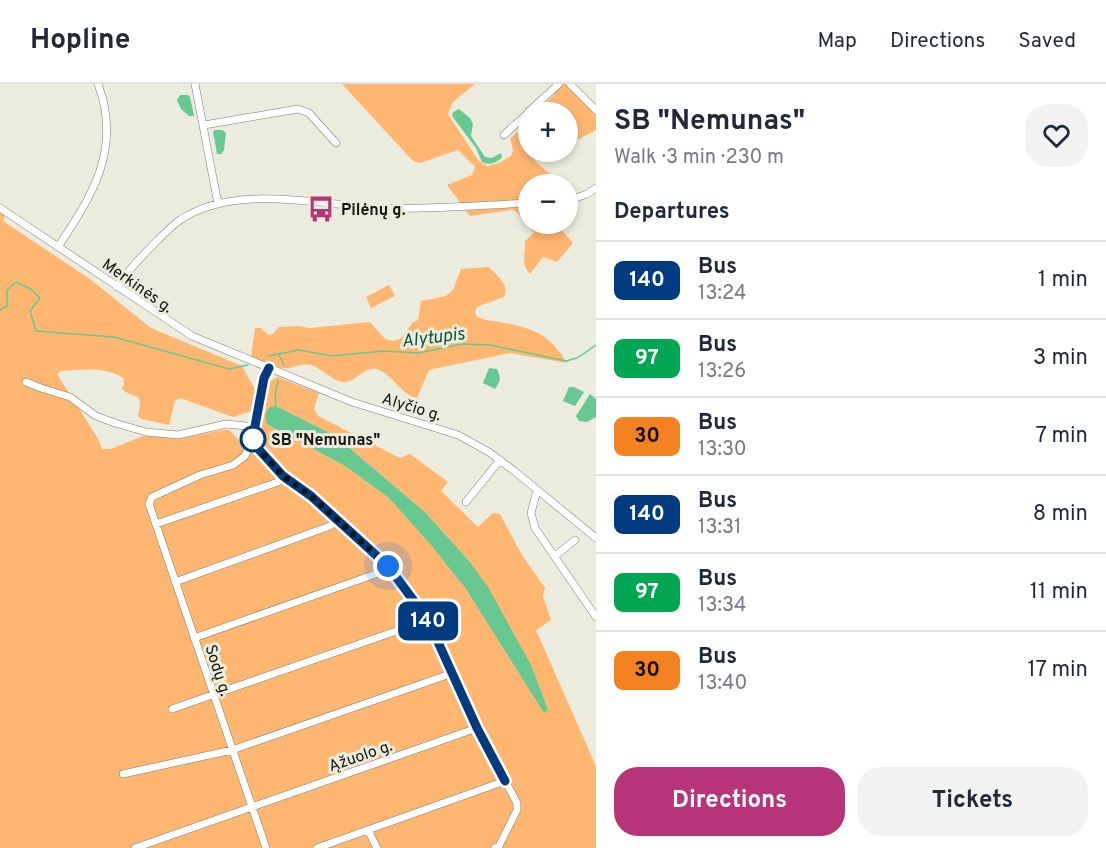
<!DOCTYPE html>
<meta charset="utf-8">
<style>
:root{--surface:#fff;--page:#f2f2f3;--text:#1f2937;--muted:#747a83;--line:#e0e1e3;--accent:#b83479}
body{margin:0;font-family:Overpass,sans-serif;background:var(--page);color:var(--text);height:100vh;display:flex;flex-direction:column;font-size:22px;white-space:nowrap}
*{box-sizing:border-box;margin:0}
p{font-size:20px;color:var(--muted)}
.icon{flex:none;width:33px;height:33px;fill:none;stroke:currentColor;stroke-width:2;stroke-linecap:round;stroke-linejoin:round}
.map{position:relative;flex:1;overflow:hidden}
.drawer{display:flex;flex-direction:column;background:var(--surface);width:510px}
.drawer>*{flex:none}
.badge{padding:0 12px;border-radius:9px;font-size:21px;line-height:39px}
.controls{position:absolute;left:518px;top:18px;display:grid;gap:12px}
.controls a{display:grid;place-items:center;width:60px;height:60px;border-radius:50%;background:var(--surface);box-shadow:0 3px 9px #0003;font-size:30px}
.you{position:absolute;width:30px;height:30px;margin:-15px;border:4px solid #fff;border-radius:50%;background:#1a73e8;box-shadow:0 0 0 9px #1a73e833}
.map>.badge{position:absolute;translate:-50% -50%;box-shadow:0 0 0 3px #fff}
h2{padding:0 18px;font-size:22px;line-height:54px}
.round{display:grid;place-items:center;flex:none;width:63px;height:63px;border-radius:24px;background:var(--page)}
.summary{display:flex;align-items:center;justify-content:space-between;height:102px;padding:0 18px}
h1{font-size:28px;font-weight:700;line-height:45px}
.cta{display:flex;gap:12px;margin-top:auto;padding:12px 18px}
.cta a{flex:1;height:69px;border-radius:24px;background:var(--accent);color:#fff;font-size:24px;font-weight:700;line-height:69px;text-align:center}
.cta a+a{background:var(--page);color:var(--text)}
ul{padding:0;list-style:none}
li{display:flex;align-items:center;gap:18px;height:78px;padding:0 18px;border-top:2px solid var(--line)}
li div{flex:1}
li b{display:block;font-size:22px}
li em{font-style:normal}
li .badge{min-width:66px;font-weight:700;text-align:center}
header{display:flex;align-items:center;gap:36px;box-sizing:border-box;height:84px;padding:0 30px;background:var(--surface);border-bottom:2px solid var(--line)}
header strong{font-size:28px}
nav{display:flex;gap:33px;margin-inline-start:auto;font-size:21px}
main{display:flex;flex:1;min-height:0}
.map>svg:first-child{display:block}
</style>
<header>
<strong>Hopline</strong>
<nav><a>Map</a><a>Directions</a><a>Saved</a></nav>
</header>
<main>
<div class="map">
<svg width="596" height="764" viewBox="0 0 596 764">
<rect width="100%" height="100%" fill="#ebecde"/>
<path fill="#ffb671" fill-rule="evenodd" d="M342 0H475L453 18 448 30 478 76 487 82 499 79 511 72 513 66 510 55 528 37V68H543L533 75 561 100H528V140H557L573 159 557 178 543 173 530 190C520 179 526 170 525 157L534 149 517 128 511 126 470 132 447 101 472 91 475 83 458 66 420 79 413 77Z
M554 0H567L596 29V46L577 56 569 49 567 51V28H537L554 11Z
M0 128 5 131 3 137 90 195 151 244 242 282 258 311 255 326 233 333 180 314 175 317 169 341 141 335 138 332C144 306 136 317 122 305L124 300 123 294C105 282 82 286 61 287L57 290 97 353 102 365H111L143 352 181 354 223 346H229L242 359 248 361 258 356 257 351 267 299 277 293 319 309 314 325 318 332 400 374 410 370 448 398 441 407 478 443 493 429 500 430 522 471 545 504 543 512 551 536 536 546 596 682V764H0ZM276 322 334 351 425 428 469 477 544 628 466 505 432 461 389 414 345 382 267 340Z
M489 183C497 192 510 200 504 213L477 223 475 227 476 232C484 236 491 237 500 238 532 244 550 250 567 279L510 269 429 286 417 314C399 310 393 289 376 285 363 282 355 300 342 298 332 296 323 286 314 282 302 277 292 286 282 284 272 282 261 276 251 273L255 244H261L268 251 273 250 279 243 298 242 310 244 370 238 385 255C402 260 404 251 412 239L418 236 421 217 446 212 453 206 461 185Z
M389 201 395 212 371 224 366 213Z"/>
<path fill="#68c892" d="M180 11H188L190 13 194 32H189L181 25 177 16Z
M459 25 470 34 473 40 471 52 485 73 492 74 501 69 502 73C497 79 489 82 482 78L476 64 452 32 453 28Z
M215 46H222L226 49 224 66 221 70H217L213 48Z
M489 284 497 285C501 293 501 297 495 305L483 299Z
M569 303H574L584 308 575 322 563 317Z
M590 310 596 315V333L587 338 579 337 576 332Z
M276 322 334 351 425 428 469 477 488 503 531 581 548 626 544 629 466 505 431 461 389 414 345 382 267 340C265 333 265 328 270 323Z"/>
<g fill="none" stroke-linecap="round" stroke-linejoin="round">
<path stroke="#68c892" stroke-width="1.5" d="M0 226 7 222V206L16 198 31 205 40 214 30 227 36 247 114 253 229 285 248 281
M279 271 284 281
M268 272 299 266 332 272 384 267 419 269 462 260 490 261 566 277 577 274 596 261
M276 322 275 311 278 297"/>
<g stroke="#7b7c6f" stroke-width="8">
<path id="minor" d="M195 0 218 120
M570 0 596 26
M528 28 559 0
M204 41 298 25 309 29 336 59
M504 51 528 29
M567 117 587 110 596 104
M0 124 192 252 352 318 458 351 489 368 513 386 596 454
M58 163C93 111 122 64 98 0
M117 203C126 189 138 176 150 164 159 155 169 144 180 136 237 98 322 122 386 124 433 126 481 121 528 119
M26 298 41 304 70 313 96 332 115 339 146 348 178 351 226 340 256 343
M252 358 283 392 311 412 389 482 428 536 477 644 517 719V726L499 762 495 764
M537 406 531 429 535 444 596 533
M466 418 500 376
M156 440 278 398 283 392
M555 472 575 456
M175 498 330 442 337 436
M194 554 384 487 389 482
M172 625 428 536
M123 690 232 666 453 589
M368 746 377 764
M135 764 477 644
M266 764 149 420 152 413 200 391 233 381 245 372 254 350 264 294 269 284
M317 764 505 697"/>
</g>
<use href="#minor" stroke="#fff" stroke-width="7"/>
</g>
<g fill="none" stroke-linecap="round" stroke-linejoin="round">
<g stroke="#fff" stroke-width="14">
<path id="line" d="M269 284 264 294 252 358 283 392 311 412 388 482 428 536 477 644 505 697"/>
</g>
<use href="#line" stroke="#003b80" stroke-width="9"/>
<path stroke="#141410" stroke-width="6" stroke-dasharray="0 10.8" d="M253 355 252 358 283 392 311 412 388 482"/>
</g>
<defs>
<g id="bus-bare" transform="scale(2.07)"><path d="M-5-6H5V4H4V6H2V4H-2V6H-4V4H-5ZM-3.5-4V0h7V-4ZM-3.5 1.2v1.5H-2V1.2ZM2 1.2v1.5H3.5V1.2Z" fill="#b83479" stroke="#ebecde" stroke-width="2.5" paint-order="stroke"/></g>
</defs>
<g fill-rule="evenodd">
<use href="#bus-bare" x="321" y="125"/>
</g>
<circle fill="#fff" stroke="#003b80" stroke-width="3" cx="253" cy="355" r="12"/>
<g text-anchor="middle" stroke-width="6" stroke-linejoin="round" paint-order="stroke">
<g font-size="16" font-weight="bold" fill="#141410" stroke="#ebecde" text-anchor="start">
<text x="341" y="131">Pilėnų g.</text>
</g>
<g font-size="16" fill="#141410" stroke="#ebecde">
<text transform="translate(138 201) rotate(35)" y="6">Merkinės g.</text>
<text transform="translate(412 322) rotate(17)" y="6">Alyčio g.</text>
<text transform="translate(219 586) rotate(72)" y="6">Sodų g.</text>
<text transform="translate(360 671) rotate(-19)" y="6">Ąžuolo g.</text>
</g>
<g font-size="16" font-weight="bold" fill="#141410" stroke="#ebecde" text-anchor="start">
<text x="271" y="361">SB "Nemunas"</text>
</g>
<g font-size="18" font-style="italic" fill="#095533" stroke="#ebecde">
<text transform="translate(433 253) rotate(-7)" y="6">Alytupis</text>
</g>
</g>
</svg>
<div class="controls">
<a>+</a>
<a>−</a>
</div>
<div class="you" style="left:388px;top:482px"></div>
<b class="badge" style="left:428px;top:537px;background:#003b80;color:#fff">140</b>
</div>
<section class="drawer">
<div class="summary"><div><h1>SB &quot;Nemunas&quot;</h1><p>Walk · 3 min · 230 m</p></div><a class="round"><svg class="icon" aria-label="heart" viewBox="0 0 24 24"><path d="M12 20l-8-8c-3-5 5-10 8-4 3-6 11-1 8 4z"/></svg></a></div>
<h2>Departures</h2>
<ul>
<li><span class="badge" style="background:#003b80;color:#fff">140</span><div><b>Bus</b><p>13:24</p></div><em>1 min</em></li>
<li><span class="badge" style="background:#00a651;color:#fff">97</span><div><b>Bus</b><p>13:26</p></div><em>3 min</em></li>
<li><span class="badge" style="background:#f58220;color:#111">30</span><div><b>Bus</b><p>13:30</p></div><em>7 min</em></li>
<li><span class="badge" style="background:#003b80;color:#fff">140</span><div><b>Bus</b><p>13:31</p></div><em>8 min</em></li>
<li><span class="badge" style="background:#00a651;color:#fff">97</span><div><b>Bus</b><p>13:34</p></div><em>11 min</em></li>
<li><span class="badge" style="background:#f58220;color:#111">30</span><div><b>Bus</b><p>13:40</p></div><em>17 min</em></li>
</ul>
<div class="cta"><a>Directions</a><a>Tickets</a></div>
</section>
</main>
